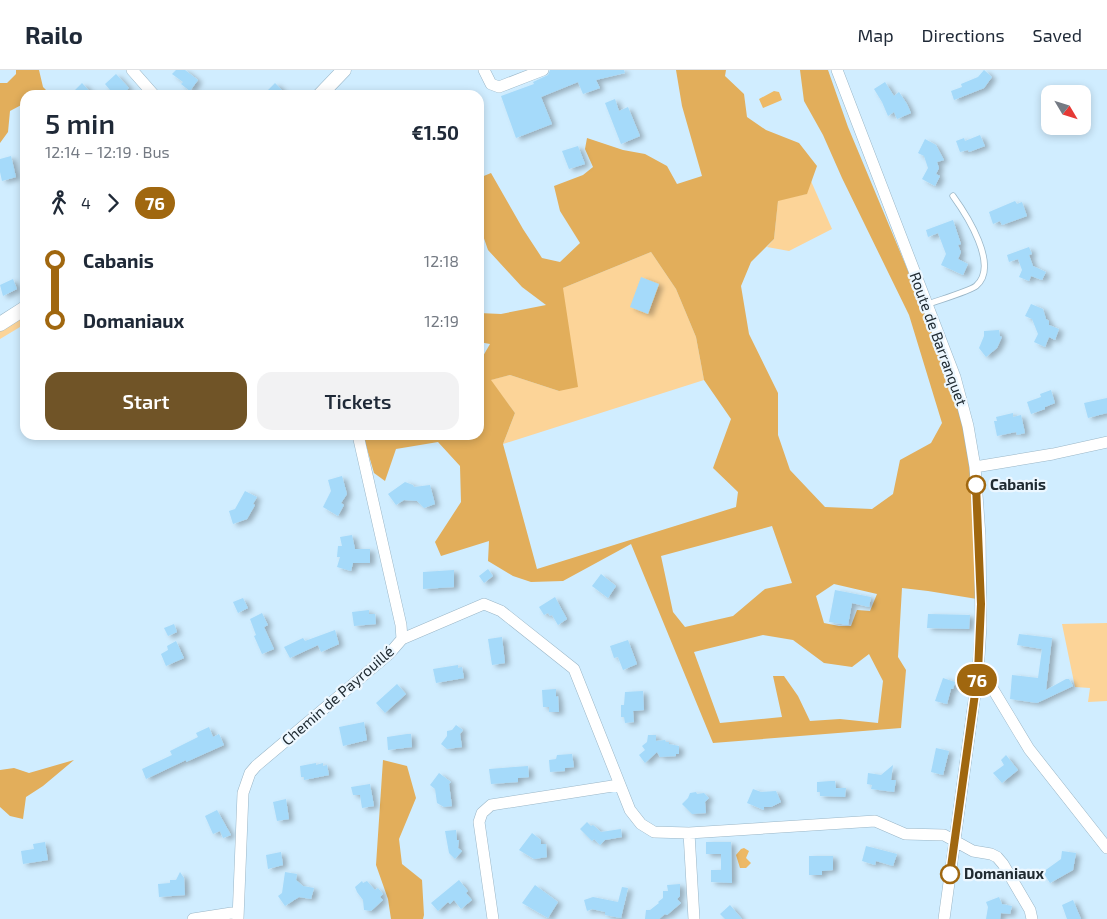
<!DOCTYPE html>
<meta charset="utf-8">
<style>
:root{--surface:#fff;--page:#f2f2f3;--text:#1f2937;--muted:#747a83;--line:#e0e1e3;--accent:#705427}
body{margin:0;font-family:"Exo 2",sans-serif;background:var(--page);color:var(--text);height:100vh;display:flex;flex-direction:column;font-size:19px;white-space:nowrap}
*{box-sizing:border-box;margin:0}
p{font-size:16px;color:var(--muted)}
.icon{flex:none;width:28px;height:28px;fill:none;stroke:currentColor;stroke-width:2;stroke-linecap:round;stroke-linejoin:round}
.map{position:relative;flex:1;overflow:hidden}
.details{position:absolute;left:20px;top:20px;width:464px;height:350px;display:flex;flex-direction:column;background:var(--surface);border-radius:15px;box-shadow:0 2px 8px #0003}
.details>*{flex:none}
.badge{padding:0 10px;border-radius:16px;font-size:18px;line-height:32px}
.needle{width:32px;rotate:128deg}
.controls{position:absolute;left:1041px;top:15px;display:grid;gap:10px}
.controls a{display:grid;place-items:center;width:50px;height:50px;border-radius:10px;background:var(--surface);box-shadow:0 2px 8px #0003;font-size:25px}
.map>.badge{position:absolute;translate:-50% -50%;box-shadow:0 0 0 2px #fff}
.legs{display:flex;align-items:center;gap:8px;height:55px;padding:0 25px;font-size:16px}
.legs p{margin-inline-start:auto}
.summary{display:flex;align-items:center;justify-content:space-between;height:85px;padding:0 25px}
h1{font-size:28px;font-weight:600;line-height:38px}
.primary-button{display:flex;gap:10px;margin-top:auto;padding:10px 25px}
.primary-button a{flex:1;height:58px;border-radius:15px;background:var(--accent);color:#fff;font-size:20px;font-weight:600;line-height:58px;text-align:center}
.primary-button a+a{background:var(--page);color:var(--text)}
ul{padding:0 25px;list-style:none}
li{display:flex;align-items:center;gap:18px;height:60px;font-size:19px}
li i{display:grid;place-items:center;width:8px;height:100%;margin:0 6px;background:currentColor}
li i::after{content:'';width:12px;height:12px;margin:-6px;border:4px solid;border-radius:50%;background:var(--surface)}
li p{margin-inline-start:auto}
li:first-child i{background:linear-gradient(#0000 50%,currentColor 0)}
li:last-child i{background:linear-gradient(currentColor 50%,#0000 0)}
header{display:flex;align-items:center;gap:30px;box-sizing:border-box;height:70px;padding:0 25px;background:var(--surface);border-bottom:1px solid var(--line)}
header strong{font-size:24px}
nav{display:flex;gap:28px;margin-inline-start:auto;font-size:18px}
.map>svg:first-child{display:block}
</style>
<header>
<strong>Railo</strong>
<nav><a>Map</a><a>Directions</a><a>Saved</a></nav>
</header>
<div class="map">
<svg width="1107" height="849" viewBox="0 0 1107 849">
<defs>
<filter id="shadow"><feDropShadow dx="4.5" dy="2.5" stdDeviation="2.5" flood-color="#0004"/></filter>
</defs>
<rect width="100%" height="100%" fill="#d0edff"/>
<path fill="#fcd498" d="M811 111 832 159 789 181 767 177 774 169 778 130 806 124Z
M651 182 676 219 696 267 704 310 503 374 515 343 490 310 510 305 559 321 563 218Z
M25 243V254L0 269V260Z
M1107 553V634V631L1088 632 1090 618 1075 617 1062 554Z"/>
<path fill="#e2ae5b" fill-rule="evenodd" d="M16 0H39L43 17 51 25H25V33L10 41 8 62 0 73V13H7L16 4Z
M676 0H726L725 6 744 24 747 47 766 60 799 73 817 96 807 124 778 131 774 169 751 192 741 216 749 264 778 323V365L790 400 825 437 872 439 893 424 900 390 931 373 942 353 909 245 842 108 823 65 804 31 800 0H828L848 57 929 251 959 338 973 409 977 529 928 521 902 518 898 587 906 600 901 658 713 673 631 474 563 511 531 512 513 506 488 491 489 471 441 486 435 472 461 432 460 396 438 372 396 379 385 411 374 403 363 365H479V293L490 274 479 272V243L501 244 546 235 522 217 488 180 479 154V108L491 103 523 159 542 188 560 192 580 173 560 141 554 116 583 105 593 97 585 79 587 68 623 80 645 84 667 96 677 114 702 106 682 36ZM651 182 676 219 696 267 704 310 731 349 713 398 738 422 736 437 537 499 503 374 515 343 491 310 510 305 559 321 578 317 563 218ZM772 456 792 513 765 519 733 546 685 557 673 542 661 486ZM834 514 877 524 870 541 857 540 851 556H839L824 553 816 526ZM763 565 793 570 824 593 852 597 869 584 883 611 878 653 840 649 810 651 798 626 784 606H773L782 647 720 653 694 582Z
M74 690 43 716 26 727 23 749 10 746 0 737V700L14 698 29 703Z
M383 690 407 696 416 728 399 769 402 794 422 810 424 845 423 849H391L388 829 376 795Z"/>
<path fill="#edb966" d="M774 21 779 22 782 30 763 38 759 29Z
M744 778 749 781 746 788 751 793 746 798H740L736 785 741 779Z"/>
<path fill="#a5dafa" filter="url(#shadow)" d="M176 0H185L198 10 190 21 181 14 183 12 172 4Z
M550 0H624L625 3 596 10 600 18 583 24 578 12 541 27 552 54 516 68 501 26 534 14 533 12 548 5Z
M984 0 992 7 984 18 954 30 951 21 962 17 961 14 978 7Z
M116 4 129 18 122 25H104L110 20 105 14Z
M885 12 894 26 899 22 907 34 911 43 897 49 894 42 888 46 882 32 874 19Z
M82 13 93 25H70Z
M275 13 283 21 279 25H263Z
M615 29 619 41 628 37 640 66 621 74 605 33Z
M980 65 985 76 969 82 968 80 960 82 956 71 964 68 965 71Z
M925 69 936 75 944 90 937 92 939 98 936 104 940 106 935 116 922 109 928 98 924 86 918 83Z
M578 76 585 94 569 99 562 81Z
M11 86 16 107 2 111 0 102V89Z
M1015 131 1017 134 1022 132 1027 146 1002 155 1000 151 993 154 989 142Z
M953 150 961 174 958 175 961 182 958 189 968 194 963 205 941 195 946 184 938 163 928 167 926 160Z
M1029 177 1032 184 1029 185 1033 196 1046 202 1042 210 1031 206 1029 211 1019 207 1022 200 1018 189 1009 192 1007 185Z
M641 207 659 214 648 244 630 237Z
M13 209 17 219 3 226 0 215Z
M1031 234 1043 239 1046 249 1049 251V255L1059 259 1055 270 1049 267 1045 277 1034 272 1038 264 1032 249 1025 246Z
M999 260 1000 266 1002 267 997 278 986 287 979 278 984 266V261Z
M1051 320 1055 333 1045 337V339L1031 344 1027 332 1041 327 1040 324Z
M1107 328V343L1088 348 1084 333Z
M1013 343V347L1021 345 1025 363 1017 365 1016 362 997 366 994 351H997L996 347Z
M342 406 347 424 341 433 344 435 338 446 323 437 331 421 328 410Z
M405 412 413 415 414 417 430 415 435 434 424 438 417 431 404 430 396 435 388 424Z
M245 421 257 427 253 434 255 435 247 449 233 454 229 441 235 439Z
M352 465 355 479H370V493H353L351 501 337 497 340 487H337L338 476H342L340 467Z
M488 499 493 506 484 513 479 506Z
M454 500V517L423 519V502Z
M601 504 616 516 608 528 592 516Z
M835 520 871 527 869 537 852 533 848 555 829 552Z
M555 527 567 549 558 555 552 545 550 546 548 543 544 545 539 537Z
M243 528 248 538 238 543 233 532Z
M369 540V544H375L376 554 354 556 352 542Z
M262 543 268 555 264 557 274 579 262 584 254 566 256 565 250 549Z
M928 544 970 545 969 559 927 558Z
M174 554 177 562 168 566 164 558Z
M335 560 339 574 321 582 318 575 290 588 284 577 303 568 305 571Z
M1019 564 1052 568 1046 620 1066 609H1069L1073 616 1037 633 1010 629 1012 605 1038 608 1042 579 1017 575Z
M502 567 505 593 492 595 488 569Z
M628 570 637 594 623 600 618 587 614 588 610 576Z
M176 571 184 588 166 596 161 584 168 580 167 576Z
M458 595V598L462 597 464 608 436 613 433 599Z
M943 608 955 612 953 619H951L947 634 935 631Z
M397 614 406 624 385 643 376 633Z
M556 619V627L558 626 559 642H549V637H543L542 620Z
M643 621 644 640 633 641 634 652 625 653 624 647H621V635H624L625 622Z
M364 652 367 670 343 676 339 657Z
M456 655 463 660 460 664 462 677 447 679 441 674 447 666V661L452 660Z
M209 657 213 667 219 664 224 675 186 692V690L146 709 142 699 172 685 170 681 198 667 196 663Z
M407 664H411L412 677 388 680 387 667Z
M648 665H656V671L665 670 666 672H669V674L679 676V684H676V686L660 687 657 682 645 693 639 685 645 680 642 676 647 672Z
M936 678 949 681 943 705 931 702Z
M572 684 574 697 565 698V701L550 702 549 690 556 689 557 685Z
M1006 685 1018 700 1002 713 993 703 1004 695 1001 690Z
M316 693V695L323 693V696L327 695 329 705 304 710V707H301L300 696Z
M893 695 891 710H896L894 722 871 719 872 715 867 714 868 703 881 705Z
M528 696 529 707 518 708V712L491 714 489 699Z
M439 703 451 712 449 714 452 736 444 737 437 733 435 719 430 715Z
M831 711H835L836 718H846L845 727 820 726V722H817V712Z
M370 714 374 736 362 738 360 725H353L351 717Z
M753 719 761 722 776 721 781 732 771 737H764V740L747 733Z
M696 722 697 724 704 723 709 728 705 732 706 743 692 744 682 734 688 728 690 723Z
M286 729 289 749 277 751 273 732Z
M217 740 231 765 223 768 220 761 213 764 205 746Z
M587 752 591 756 593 755 601 762 621 759 622 767 605 770 600 775 594 769 592 771 580 759Z
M456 760 457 770H459L458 778 462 781 455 789 449 783 445 761Z
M532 763 541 770V774H546L547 787 534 789 519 780Z
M45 772 48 790 23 794 21 781 34 779 33 774Z
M706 772H731L732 813 711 812V800H721V784H706Z
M866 776 897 784 893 796 876 791 875 795 862 791Z
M1062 781 1076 783 1073 800 1050 813 1043 802 1061 789Z
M281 782 283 795 268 799 266 785Z
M809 786H833V800L822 801V805H809Z
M180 802 184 808 185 825 159 827 158 814 170 813V810H176Z
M285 802 297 804 296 810 303 816 314 818 311 829 299 827 285 836 278 826 282 823Z
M459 810 468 821 466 823 472 830 461 839 454 830 450 834 448 832 438 841 431 833Z
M362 811 363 813 367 811 375 820 378 818 383 824 380 827 383 830 371 841 364 840 363 830 357 822 355 817Z
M680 814V826L677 829 681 833 667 845 665 844 659 849H645L646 840H650L659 833 658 832 663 828V821H668L667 815Z
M535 815 558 832 548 848 522 833Z
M622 817 628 818 621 848 605 845V842L592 839 587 841 584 830 593 827 618 832Z
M999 827 1002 834 1012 836 1010 844 1001 843 1000 849H986L988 837 986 832Z
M1073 830 1081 849H1067L1062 835Z
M730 835 742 849H725L720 844Z"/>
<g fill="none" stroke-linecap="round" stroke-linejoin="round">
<g stroke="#9ab6c7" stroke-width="7">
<path id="service" d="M926 235C936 231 970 221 976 216 1000 196 966 144 953 126"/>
</g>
<g stroke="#9ab6c7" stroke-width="12">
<path id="minor" d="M132 0 154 25
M484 0 491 14 499 17 543 0
M837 0 955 307 968 356 975 397 980 466 981 556 978 602 944 849
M975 397 1053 384 1107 372
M402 569 484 534 501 541 574 599 630 740 641 754 654 762 689 763 875 751 905 764 944 765 973 781 991 784 997 787 1003 794 1030 840 1032 849
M978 602 985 606 1029 679 1107 778
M689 763 694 849
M193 849 238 842
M238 849 243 723 250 703 256 696 389 584 402 569 401 555 358 365
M493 849 479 752 482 743 491 735 619 715"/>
</g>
<g stroke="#9ab6c7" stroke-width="15">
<path id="tertiary" d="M320 25 344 0
M0 254 25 238"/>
</g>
<use href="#service" stroke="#fff" stroke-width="5.5"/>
<use href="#minor" stroke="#fff" stroke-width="11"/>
<use href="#tertiary" stroke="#fff" stroke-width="14"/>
</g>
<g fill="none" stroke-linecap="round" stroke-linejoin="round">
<g stroke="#fff" stroke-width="11">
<path id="line-1" d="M950 804 978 602 981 534 976 415"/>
</g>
<use href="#line-1" stroke="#a0670f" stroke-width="8"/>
</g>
<g fill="#fff" stroke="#a0670f" stroke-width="2.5">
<circle cx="976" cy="415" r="9"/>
<circle cx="950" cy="804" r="9"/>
</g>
<g text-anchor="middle" stroke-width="4.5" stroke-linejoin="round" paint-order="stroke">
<g font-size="15" fill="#202b32" stroke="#ecf7ff">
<text transform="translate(938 269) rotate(70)" y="5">Route de Barranquet</text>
<text transform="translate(338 626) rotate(-41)" y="5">Chemin de Payrouillé</text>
</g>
<g font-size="15" font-weight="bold" fill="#202b32" stroke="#ecf7ff" text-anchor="start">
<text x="990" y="420">Cabanis</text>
<text x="964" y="809">Domaniaux</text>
</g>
</g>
</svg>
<div class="controls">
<a><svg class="needle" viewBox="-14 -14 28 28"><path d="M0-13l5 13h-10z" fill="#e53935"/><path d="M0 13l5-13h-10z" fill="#747a83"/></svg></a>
</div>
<b class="badge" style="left:977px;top:610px;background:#a0670f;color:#fff">76</b>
<section class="details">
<div class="summary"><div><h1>5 min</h1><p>12:14 – 12:19 · Bus</p></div><b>€1.50</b></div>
<div class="legs"><svg class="icon" aria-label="walk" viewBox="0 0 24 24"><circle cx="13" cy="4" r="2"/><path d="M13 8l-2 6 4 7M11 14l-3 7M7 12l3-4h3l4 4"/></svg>4<svg class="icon" aria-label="forward" viewBox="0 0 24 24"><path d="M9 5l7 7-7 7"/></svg><b class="badge" style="background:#a0670f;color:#fff">76</b></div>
<ul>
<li><i style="color:#a0670f"></i><b>Cabanis</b><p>12:18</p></li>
<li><i style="color:#a0670f"></i><b>Domaniaux</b><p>12:19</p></li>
</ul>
<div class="primary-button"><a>Start</a><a>Tickets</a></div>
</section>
</div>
